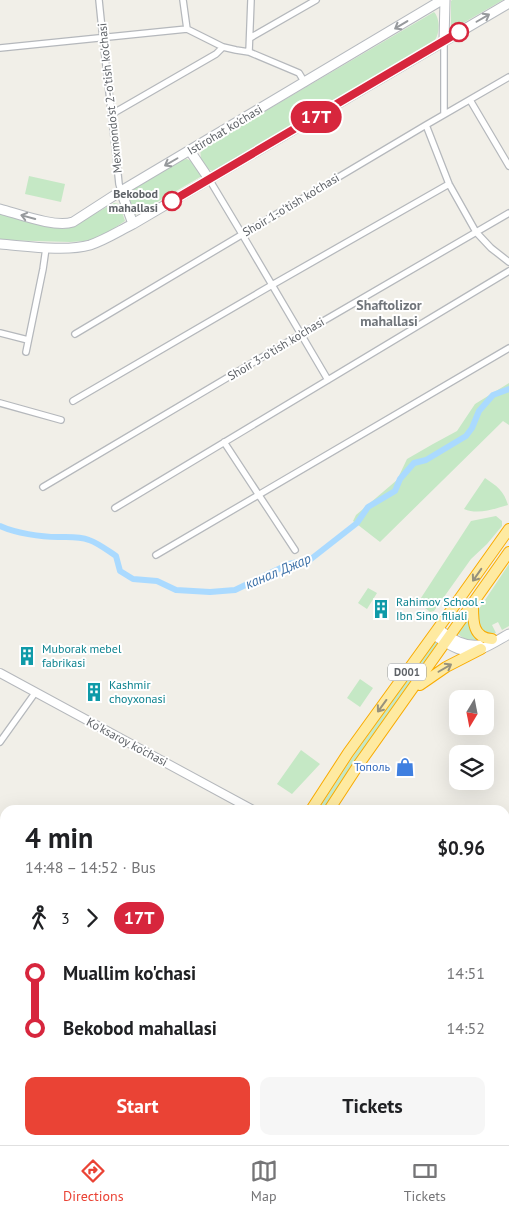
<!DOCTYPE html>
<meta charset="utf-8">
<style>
:root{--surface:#fff;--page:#f6f6f6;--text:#202124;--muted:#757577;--line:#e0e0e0;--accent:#ea4335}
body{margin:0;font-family:"PT Sans",sans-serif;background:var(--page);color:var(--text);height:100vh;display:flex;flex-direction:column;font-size:19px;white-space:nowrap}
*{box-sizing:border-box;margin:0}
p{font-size:16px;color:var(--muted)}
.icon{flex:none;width:28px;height:28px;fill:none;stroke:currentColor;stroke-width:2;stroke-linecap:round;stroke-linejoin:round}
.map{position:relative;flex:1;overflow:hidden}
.sheet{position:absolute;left:0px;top:805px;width:510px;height:340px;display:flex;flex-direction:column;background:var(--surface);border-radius:15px 15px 0 0;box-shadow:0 5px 20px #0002}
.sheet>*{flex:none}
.badge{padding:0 10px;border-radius:16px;font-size:18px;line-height:32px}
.needle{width:32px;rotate:190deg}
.fabs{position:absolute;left:449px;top:690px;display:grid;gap:10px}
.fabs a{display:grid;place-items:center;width:45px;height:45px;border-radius:10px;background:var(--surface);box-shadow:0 5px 20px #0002;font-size:25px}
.map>.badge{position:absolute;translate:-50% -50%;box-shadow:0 0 0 2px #fff}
.legs{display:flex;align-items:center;gap:8px;height:55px;padding:0 25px;font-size:16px}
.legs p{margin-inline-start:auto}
.headline{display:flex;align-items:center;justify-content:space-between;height:85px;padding:0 25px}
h1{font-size:28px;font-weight:800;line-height:38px}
.cta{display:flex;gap:10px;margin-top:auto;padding:10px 25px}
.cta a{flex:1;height:58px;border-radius:10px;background:var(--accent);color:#fff;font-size:20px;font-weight:800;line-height:58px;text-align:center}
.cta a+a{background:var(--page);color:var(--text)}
ul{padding:0 25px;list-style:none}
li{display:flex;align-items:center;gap:18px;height:55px;font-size:19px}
li i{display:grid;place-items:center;width:8px;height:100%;margin:0 6px;background:currentColor}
li i::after{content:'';width:12px;height:12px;margin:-6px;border:4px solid;border-radius:50%;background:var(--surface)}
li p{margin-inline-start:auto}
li:first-child i{background:linear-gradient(#0000 50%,currentColor 0)}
li:last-child i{background:linear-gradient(currentColor 50%,#0000 0)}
.dock{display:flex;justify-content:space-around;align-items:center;height:70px;border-top:1px solid var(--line);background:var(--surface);font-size:14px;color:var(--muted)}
.dock a{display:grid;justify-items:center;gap:2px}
.dock .active{color:var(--accent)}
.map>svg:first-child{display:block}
</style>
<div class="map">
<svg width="509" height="1145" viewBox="0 0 509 1145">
<rect width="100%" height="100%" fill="#f1efe8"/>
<path fill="#c5e8c5" d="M452 0H503L451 30V1Z
M434 12C440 18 440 33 435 40L213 171C203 169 199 158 201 149Z
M187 159 193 162 202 176 135 215C132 207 126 197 131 190L182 160Z
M29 176 65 184 61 202 25 194Z
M114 203 119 204 120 206 125 221 101 237 85 241 70 242 0 240V214L63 229 71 227Z
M509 383V425L503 421 380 542 353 521 356 515 397 480 407 459 433 444 457 431 475 404Z
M485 478C497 486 504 491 508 505 494 509 478 515 464 509Z
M496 516 502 521V526L487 544 471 559 434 611 430 612 419 603V601L471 521Z
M509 564V626L502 630 498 622 492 625 496 633 489 634 483 631 478 624 477 612Z
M368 588 377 593 367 609 358 603Z
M469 618 481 641C472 645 464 639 457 633Z
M435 641 438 643 357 758 323 810H318L354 755Z
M360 679 373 688 360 707 347 698Z
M301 750 320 764 292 794 277 784Z"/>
<path fill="#aadaff" d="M509 913V986C503 963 502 935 509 913Z"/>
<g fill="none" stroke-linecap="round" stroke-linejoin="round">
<path stroke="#aadaff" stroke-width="6" d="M0 526C15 533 41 537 58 537 68 537 79 536 89 540 98 543 107 550 116 556L120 571 133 579 157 581 176 590 210 592 235 590 289 564 311 559 357 523 368 507 395 491 400 479 414 463 426 460 466 436 472 428 479 411 493 395 509 389"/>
<g stroke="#b5b8bc" stroke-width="8">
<path id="minor" d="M99 0C105 61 113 123 119 184L121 191
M183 0 187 29
M250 38 316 0
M0 48 187 29 223 47 236 50 249 52 299 73 305 83
M249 52 251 0
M470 100 509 166
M112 114 216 54 223 47
M444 114V41
M426 125 449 184 476 232 491 248 509 262
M209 179 242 234 328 380
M0 333 28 340
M75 334 426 125 509 77
M26 352 43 269 46 248
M73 401 272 285 449 184
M0 403 61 420
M224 442 295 550
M43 487 301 334 509 213
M115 508 509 271
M156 555 509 348
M0 742 35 693
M0 867 5 868
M505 1090H509
M247 1140 271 1145
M356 1145 357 1140
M423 1145 424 1140
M481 1145 482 1140"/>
</g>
<g stroke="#b5b8bc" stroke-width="10">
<path id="tertiary" d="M0 673 253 810
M129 1145 130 1140"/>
</g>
<g stroke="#b6babf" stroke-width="11">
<path id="secondary" d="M444 41 445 0
M190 151 209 179
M121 191 133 224
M0 209C19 214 55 228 73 222L121 191 442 0
M0 244C26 246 66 252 90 245 105 240 119 231 133 224L509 3
M438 629C451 638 462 647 479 645
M434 635C448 644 464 656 481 649 491 645 500 639 509 634
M0 1062 5 1063"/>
</g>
<g stroke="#f9ab00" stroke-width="12">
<path id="trunk" d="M473 604C473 620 472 638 492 639
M420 685 446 667 481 649
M311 810 348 753 450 612 509 529
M329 810 359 764 509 552
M162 1145 163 1140
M175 1145 176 1140"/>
</g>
<use href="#minor" stroke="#fff" stroke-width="5.5"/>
<use href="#tertiary" stroke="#fff" stroke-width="8"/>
<use href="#secondary" stroke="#fff" stroke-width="9"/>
<use href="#trunk" stroke="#feeaa1" stroke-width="10"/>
</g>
<defs><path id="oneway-shaft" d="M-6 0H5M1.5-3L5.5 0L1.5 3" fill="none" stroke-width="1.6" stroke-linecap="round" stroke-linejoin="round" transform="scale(1.25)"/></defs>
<g stroke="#979a9d">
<use href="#oneway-shaft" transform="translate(483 18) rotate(-30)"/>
<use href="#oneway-shaft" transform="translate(401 25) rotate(149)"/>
<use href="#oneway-shaft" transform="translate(171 162) rotate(150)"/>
<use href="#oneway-shaft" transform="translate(28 217) rotate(-165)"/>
</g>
<g stroke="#97927c">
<use href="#oneway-shaft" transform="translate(477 575) rotate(125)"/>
<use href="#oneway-shaft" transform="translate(445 668) rotate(-30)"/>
<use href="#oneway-shaft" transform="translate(382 706) rotate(126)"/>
</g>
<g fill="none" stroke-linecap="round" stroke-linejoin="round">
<g stroke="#fff" stroke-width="11">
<path id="line-1" d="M172 201 459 32"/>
</g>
<use href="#line-1" stroke="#d7263d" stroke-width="8"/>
</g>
<defs>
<g id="building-bare" transform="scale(1.5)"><path d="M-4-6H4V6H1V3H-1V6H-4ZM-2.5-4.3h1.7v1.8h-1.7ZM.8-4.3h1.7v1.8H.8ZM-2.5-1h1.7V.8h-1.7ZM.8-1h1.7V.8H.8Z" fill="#0f9aa8" stroke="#fff" stroke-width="2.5" paint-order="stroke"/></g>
<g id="shop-bare" transform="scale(1.5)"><path d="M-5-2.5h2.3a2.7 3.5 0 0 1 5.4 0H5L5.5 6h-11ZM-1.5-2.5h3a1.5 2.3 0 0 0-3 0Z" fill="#3f7fe0" stroke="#fff" stroke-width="2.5" paint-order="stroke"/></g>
</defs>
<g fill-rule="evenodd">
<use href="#building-bare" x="381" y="609"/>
<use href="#building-bare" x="27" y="656"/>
<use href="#building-bare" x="94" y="692"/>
<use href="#shop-bare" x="405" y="767"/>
</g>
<g fill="#fff" stroke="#d7263d" stroke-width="2.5">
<circle cx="459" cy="32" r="9"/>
<circle cx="172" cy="201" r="9"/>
</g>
<g text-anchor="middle" stroke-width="4" stroke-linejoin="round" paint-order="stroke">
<rect fill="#fff" stroke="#8f9295" stroke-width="1" x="388" y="663.5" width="38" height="17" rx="4"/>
<g font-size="11" font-weight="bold" fill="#5f6368">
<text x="407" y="676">D001</text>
</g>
<g font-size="12" fill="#5f6368" stroke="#fff">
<text transform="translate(110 98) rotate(-96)" y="4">Mexmondo'st 2-o'tish ko'chasi</text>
<text transform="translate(225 130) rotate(-31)" y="4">Istirohat ko'chasi</text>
<text transform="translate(291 205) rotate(-31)" y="4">Shoir 1-o'tish ko'chasi</text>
<text transform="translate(276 349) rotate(-31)" y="4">Shoir 3-o'tish ko'chasi</text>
<text transform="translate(127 742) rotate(28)" y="4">Ko'ksaroy ko'chasi</text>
</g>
<g font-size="12" font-weight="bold" fill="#5f6368" stroke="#fff" text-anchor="end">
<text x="158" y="198">Bekobod<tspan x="158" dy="14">mahallasi</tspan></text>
</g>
<g font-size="12" fill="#0d838f" stroke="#fff" text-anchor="start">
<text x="396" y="606">Rahimov School -<tspan x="396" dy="14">Ibn Sino filiali</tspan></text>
<text x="42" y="653">Muborak mebel<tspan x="42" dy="14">fabrikasi</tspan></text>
<text x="109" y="689">Kashmir<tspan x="109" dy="14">choyxonasi</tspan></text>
</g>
<g font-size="12" fill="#366cbe" stroke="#fff" text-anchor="end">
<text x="390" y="771">Тополь</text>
</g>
<g font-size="14" font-weight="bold" fill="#70757a" stroke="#fff">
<text x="389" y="310">Shaftolizor<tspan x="389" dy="16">mahallasi</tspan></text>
</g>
<g font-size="14" font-style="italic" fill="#4174aa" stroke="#fff">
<text transform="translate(278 571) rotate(-23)" y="5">канал Джар</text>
</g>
</g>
</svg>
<div class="fabs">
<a><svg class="needle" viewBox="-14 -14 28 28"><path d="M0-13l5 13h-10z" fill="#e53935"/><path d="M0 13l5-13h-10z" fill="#757577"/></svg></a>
<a><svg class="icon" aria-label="layers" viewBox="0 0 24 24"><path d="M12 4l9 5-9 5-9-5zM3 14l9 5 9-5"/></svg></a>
</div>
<b class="badge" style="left:316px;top:117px;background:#d7263d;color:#fff">17T</b>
<section class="sheet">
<div class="headline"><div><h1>4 min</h1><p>14:48 – 14:52 · Bus</p></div><b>$0.96</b></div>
<div class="legs"><svg class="icon" aria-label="walk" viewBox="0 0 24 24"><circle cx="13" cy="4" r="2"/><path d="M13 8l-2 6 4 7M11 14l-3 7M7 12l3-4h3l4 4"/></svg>3<svg class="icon" aria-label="forward" viewBox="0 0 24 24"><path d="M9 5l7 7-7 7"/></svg><b class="badge" style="background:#d7263d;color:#fff">17T</b></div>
<ul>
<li><i style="color:#d7263d"></i><b>Muallim ko'chasi</b><p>14:51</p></li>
<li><i style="color:#d7263d"></i><b>Bekobod mahallasi</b><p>14:52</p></li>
</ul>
<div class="cta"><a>Start</a><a>Tickets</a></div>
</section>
</div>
<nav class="dock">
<a class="active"><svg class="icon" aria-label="directions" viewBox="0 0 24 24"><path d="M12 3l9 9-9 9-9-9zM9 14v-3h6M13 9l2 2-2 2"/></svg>Directions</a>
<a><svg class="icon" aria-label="map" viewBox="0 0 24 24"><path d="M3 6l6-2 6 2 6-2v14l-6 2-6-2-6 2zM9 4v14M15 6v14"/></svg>Map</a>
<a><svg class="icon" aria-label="tickets" viewBox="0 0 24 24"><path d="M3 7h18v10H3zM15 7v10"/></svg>Tickets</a>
</nav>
